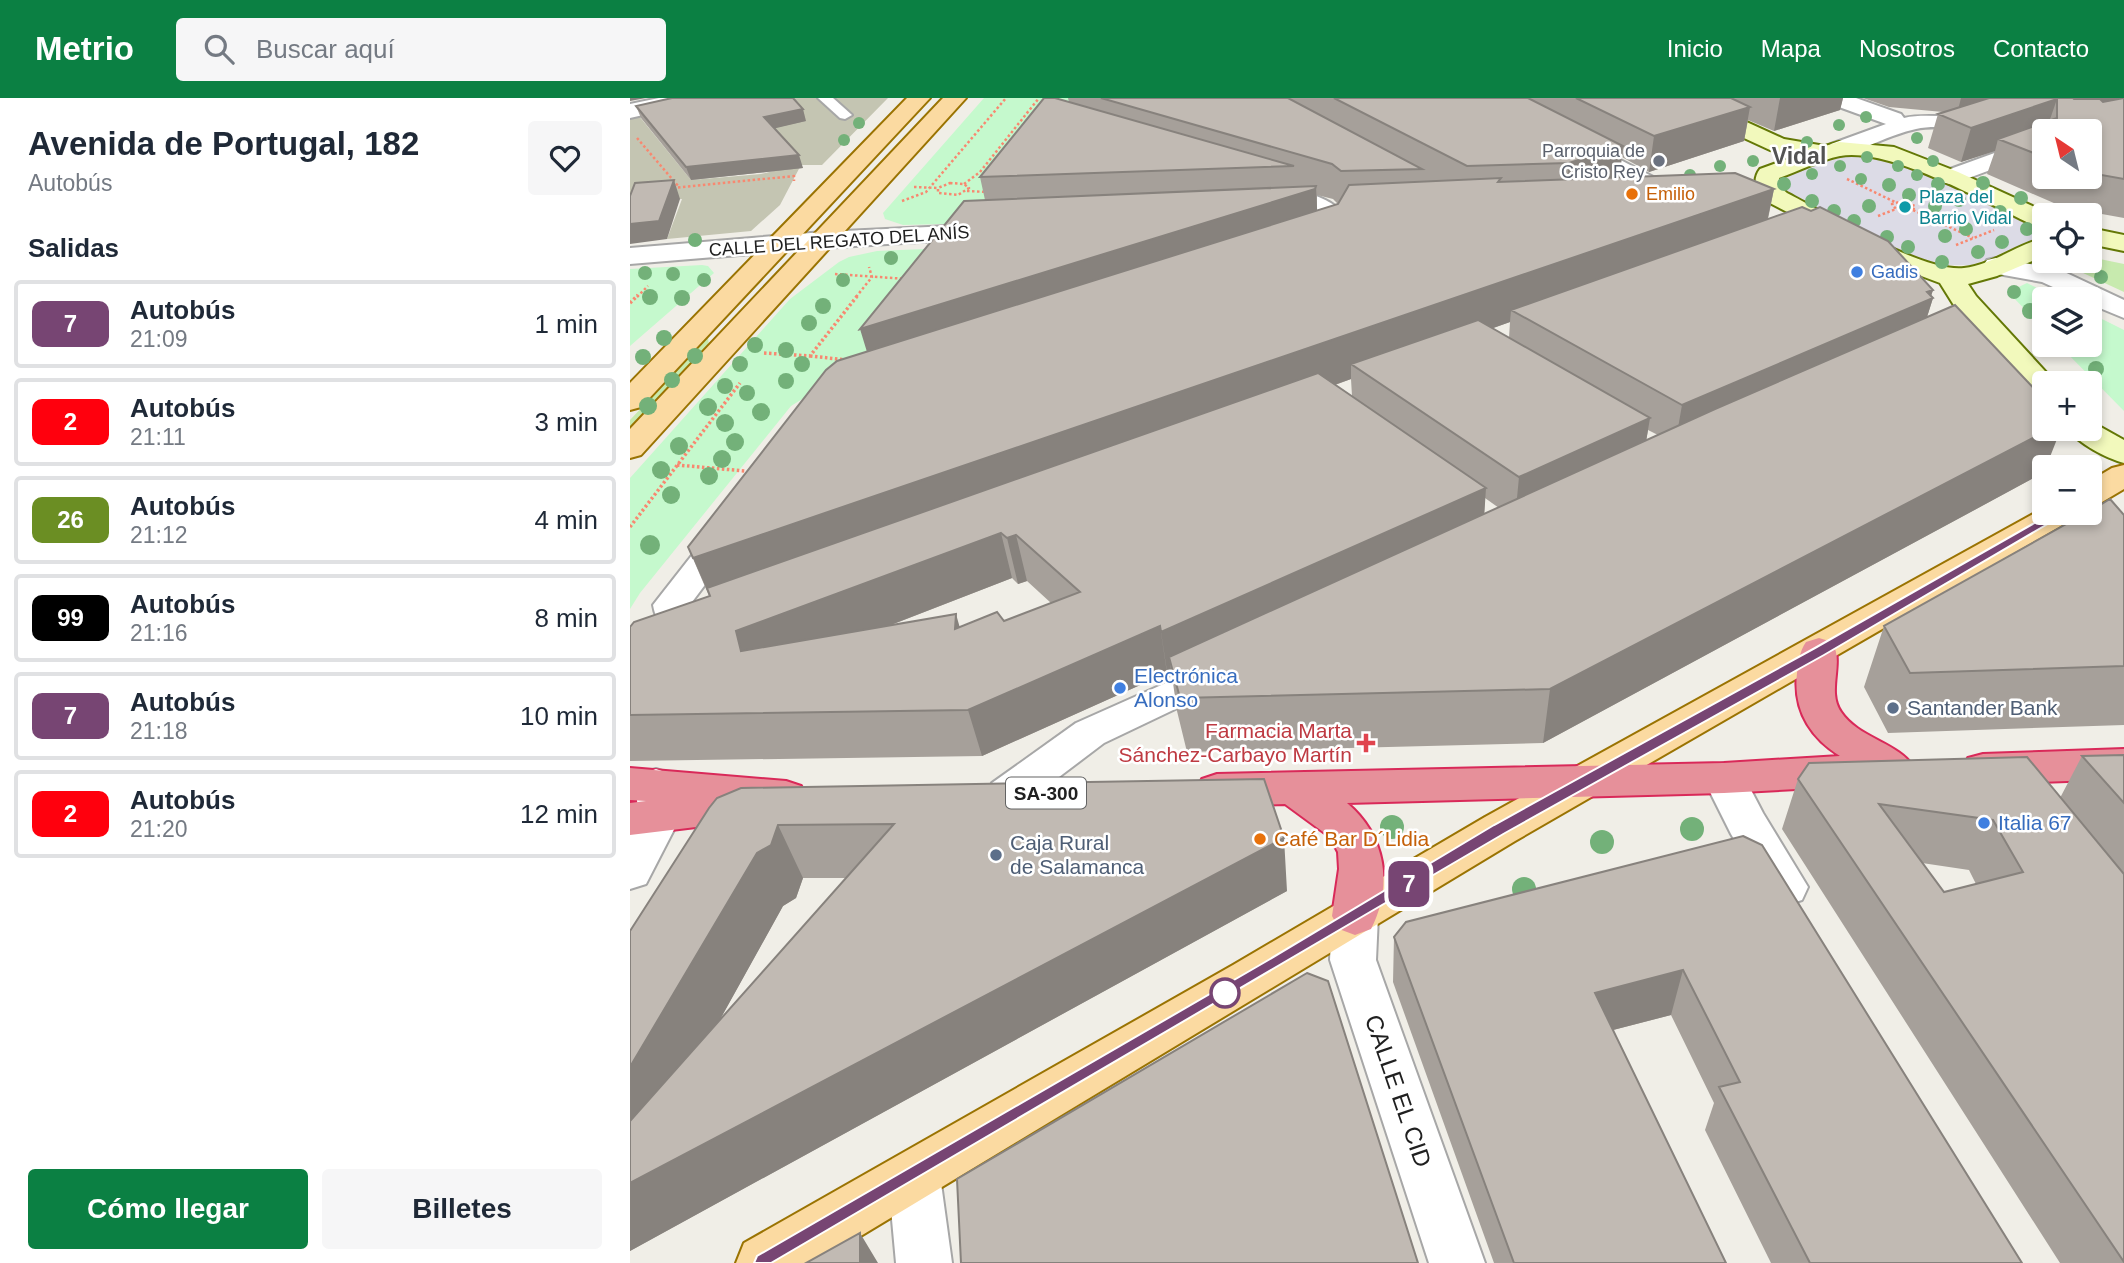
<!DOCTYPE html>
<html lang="es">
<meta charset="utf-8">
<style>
:root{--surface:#fff;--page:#f6f6f7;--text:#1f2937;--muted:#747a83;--line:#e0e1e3;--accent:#0b8043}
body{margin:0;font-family:Helvetica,sans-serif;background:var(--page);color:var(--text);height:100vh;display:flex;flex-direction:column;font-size:26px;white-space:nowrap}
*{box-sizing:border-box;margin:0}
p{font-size:23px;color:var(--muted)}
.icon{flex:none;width:38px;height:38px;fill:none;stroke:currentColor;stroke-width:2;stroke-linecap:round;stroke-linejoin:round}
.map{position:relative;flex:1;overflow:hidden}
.side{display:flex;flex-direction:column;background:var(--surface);width:630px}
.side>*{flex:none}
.badge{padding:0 14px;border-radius:10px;font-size:24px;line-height:46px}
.needle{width:46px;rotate:325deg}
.controls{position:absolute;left:1402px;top:21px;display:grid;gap:14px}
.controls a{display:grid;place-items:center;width:70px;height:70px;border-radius:7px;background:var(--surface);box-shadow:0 4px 10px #0003;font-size:35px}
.map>.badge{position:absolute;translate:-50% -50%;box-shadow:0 0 0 4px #fff}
h2{padding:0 28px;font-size:26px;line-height:63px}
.round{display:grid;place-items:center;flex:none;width:74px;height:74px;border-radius:7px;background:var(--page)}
.summary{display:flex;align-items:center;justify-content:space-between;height:119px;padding:0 28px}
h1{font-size:33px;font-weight:700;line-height:52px}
.cta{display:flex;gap:14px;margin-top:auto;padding:14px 28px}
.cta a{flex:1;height:80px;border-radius:7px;background:var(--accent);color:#fff;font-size:28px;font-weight:700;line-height:80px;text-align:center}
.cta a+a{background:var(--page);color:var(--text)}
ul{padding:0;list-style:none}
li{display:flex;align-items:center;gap:21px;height:88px;margin:0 14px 10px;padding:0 14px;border:4px solid var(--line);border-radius:7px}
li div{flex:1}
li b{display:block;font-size:26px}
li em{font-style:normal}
li .badge{min-width:77px;font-weight:700;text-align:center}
header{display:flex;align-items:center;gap:42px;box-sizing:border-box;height:98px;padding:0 35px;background:var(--accent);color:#fff}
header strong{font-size:33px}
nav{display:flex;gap:38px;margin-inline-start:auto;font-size:24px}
.search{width:490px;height:63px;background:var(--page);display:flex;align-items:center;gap:18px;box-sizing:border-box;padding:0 24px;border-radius:7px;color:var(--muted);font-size:26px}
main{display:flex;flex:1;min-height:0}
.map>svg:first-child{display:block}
</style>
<header>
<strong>Metrio</strong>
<div class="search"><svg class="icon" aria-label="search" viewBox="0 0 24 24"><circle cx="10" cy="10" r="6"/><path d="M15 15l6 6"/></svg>Buscar aquí</div>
<nav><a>Inicio</a><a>Mapa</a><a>Nosotros</a><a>Contacto</a></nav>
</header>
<main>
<section class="side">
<div class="summary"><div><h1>Avenida de Portugal, 182</h1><p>Autobús</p></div><a class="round"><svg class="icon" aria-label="heart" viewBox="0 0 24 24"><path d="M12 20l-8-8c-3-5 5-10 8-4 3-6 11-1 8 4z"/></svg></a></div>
<h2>Salidas</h2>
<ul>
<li><span class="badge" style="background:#774573;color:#fff">7</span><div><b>Autobús</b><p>21:09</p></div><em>1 min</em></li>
<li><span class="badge" style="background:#ff000d;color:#fff">2</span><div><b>Autobús</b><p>21:11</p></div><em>3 min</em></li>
<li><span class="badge" style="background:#6b8e23;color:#fff">26</span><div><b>Autobús</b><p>21:12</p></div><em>4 min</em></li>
<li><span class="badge" style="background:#000;color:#fff">99</span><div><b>Autobús</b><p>21:16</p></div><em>8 min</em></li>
<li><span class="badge" style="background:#774573;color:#fff">7</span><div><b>Autobús</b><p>21:18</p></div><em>10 min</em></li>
<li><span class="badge" style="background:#ff000d;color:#fff">2</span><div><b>Autobús</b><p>21:20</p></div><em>12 min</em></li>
</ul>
<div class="cta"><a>Cómo llegar</a><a>Billetes</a></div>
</section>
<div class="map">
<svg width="1494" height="1165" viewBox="0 0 1494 1165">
<rect width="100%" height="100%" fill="#f0eee7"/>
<path fill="#c4c5b2" d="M156 0H258L192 67H171L150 107 121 133 37 141 52 101 6 105 0 119V20L9 18 61 82 131 76 170 67 126 52Z"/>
<path fill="#c7eaae" d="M1460 159 1494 166V194L1438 168 1450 163H1460Z
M78 239 79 248 0 333V322Z"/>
<path fill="#c5f9cd" d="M354 0H459L358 125 273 127 255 121 253 115Z
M341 149 251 268 190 290 161 308 10 495 0 511V380L160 201 209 164 219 159 247 153Z
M72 167 78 168 84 175 0 248V171Z
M1397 185 1430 201H1414V231L1378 194Z
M1460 215 1494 232V313L1429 247H1460Z"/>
<path fill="#dcdbe6" d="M1222 56 1267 63 1395 120 1404 129 1406 139 1403 143 1342 167H1305L1282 159 1163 100 1151 92 1149 83 1156 77Z"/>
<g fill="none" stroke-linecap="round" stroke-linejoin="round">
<g stroke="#a7a7a7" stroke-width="4">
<path id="lane" d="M188 0H203L222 17 215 21 210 20Z"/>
</g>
<g stroke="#a7a7a7" stroke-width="4">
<path id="street" d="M29 0H69L66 5 0 20V6Z
M843 0H871L1060 98 1063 103 1060 108 1051 110 1042 108 846 5Z
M1195 0H1226L1271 16 1274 20C1303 13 1340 27 1365 7L1364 0H1386L1387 9C1363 44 1319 23 1286 31 1259 37 1235 51 1209 58L1201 56 1197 51 1201 46 1256 26 1198 5Z
M1414 37V52L1328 84 1320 86 1312 84 1308 79 1312 74Z
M636 85C666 92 739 102 708 146L683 155 674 152 670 147 674 142 689 136 691 121 684 114 627 97 624 92 627 87Z
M361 126 370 129 374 134 370 139 193 150 0 166V150L193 134Z
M1366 160 1428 171 1494 202V220L1460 206V201H1449L1412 184 1357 174 1353 168 1357 162Z
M100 420 112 424 117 431 59 508 65 515 86 512 99 515 104 524 99 533C70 540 29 545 23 507L88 424Z
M592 560 606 564 611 573 606 582 474 645 392 707 377 712 362 707 356 696 362 685 446 625Z
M1094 665 1109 669 1133 715 1178 789 1172 802 1156 807 1140 802 1101 736 1073 680 1079 669Z
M26 671 41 676 47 687 51 718 16 786 0 791V734L9 718 5 687 11 676Z
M725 799 741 805 748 818 746 862 855 1165H799L700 862 702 818 709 805Z
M284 1053 303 1060 310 1078 322 1165H266L258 1078 265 1060Z"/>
</g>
<g stroke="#647806" stroke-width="4">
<path id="secondary" d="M1035 0H1064L1154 41 1195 48 1209 44 1264 49 1328 74 1422 117H1414V131L1405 128C1358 106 1261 49 1210 58 1190 62 1169 73 1149 80L1151 90 1157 95C1196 115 1293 175 1334 170 1362 167 1386 147 1414 140V158L1367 178 1338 186 1346 198 1426 285H1414V299L1403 296 1325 209 1310 185 1254 164 1136 103C1127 94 1121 83 1130 71L1168 57 1140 52 1038 5Z
M1460 130 1494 137V153L1460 146Z
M1460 323 1494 342V365C1476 360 1449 346 1438 331H1460Z"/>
</g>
<g stroke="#9a7302" stroke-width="4">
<path id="primary" d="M277 0H300L11 309 0 312V285Z
M313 0H336L11 357 0 360V331Z
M1494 367V391L1472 404 1460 407V383L1482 370Z
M1414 410V415H1446L1441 422 885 743 186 1165H106L114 1145 603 867 855 719Z"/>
</g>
<g stroke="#d92959" stroke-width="4">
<path id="highway" d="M1189 540 1202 544C1215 565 1196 592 1211 614 1229 641 1269 644 1285 671L1279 682 1264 686 1241 677 1238 684 1223 688 1094 695 717 705C755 737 764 787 741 831L725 837 709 831 702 818 709 771 708 754 700 739 655 706 587 708 572 703 566 692 572 681 587 676 1094 665 1210 658C1180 639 1163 612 1167 575 1169 564 1169 554 1176 544Z
M1494 651V681L1353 686 1338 682 1332 671 1338 660 1353 656Z
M0 670 156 683 171 688 177 699 171 710 156 715 119 712 114 720 99 725 0 737V705L16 703 0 702Z"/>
</g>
<path stroke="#f88870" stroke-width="2.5" stroke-dasharray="2.5 2.5" stroke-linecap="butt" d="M7 40 49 89
M1217 81 1265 104
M320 85 334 86 339 90 328 97 308 95V90Z
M334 86 350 74 409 0
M284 89 308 90
M43 90 164 78V83
M337 93 357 94
M272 103 296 94 376 0
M1273 103 1285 108 1283 112 1266 111 1262 106Z
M1283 112 1343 140
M1248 118 1266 111
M1326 147 1364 132
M205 176 277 181
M7 199 18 188
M226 199 242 179 239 169"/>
<path stroke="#f88870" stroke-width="3.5" stroke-dasharray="2.5 2.5" stroke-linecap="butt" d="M0 205 8 197
M134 255 180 258 228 197
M180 258 217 262
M47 367 115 373
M0 429 110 285"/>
<use href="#lane" fill="#fff" fill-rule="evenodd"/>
<use href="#street" fill="#fff" fill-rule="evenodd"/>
<use href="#secondary" fill="#f2f9bc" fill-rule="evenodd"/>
<use href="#primary" fill="#fbdaa1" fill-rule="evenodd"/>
<use href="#highway" fill="#e6909a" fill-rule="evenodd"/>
</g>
<g fill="#73b179">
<circle cx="1236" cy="19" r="6"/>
<circle cx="229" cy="25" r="6"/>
<circle cx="1209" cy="27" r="6"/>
<circle cx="1287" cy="40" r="6"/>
<circle cx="214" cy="42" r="6"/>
<circle cx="1177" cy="44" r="6"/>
<circle cx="1237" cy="59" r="6"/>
<circle cx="1123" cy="63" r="6"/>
<circle cx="1303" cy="63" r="6"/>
<circle cx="1090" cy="68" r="6"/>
<circle cx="1210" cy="68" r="6"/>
<circle cx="1268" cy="68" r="6"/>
<circle cx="1182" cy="76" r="6"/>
<circle cx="1060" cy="77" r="6"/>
<circle cx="1287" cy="77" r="6"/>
<circle cx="1231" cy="81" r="6"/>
<circle cx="1353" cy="85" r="7"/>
<circle cx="1154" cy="86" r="7"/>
<circle cx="1308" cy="86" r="7"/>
<circle cx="1259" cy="87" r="7"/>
<circle cx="1279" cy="97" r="7"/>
<circle cx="1391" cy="100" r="7"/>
<circle cx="1329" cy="102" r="7"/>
<circle cx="1182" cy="103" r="7"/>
<circle cx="1239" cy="108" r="7"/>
<circle cx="1305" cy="108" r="7"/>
<circle cx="1204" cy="113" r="7"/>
<circle cx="1370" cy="114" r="7"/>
<circle cx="1224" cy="123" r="7"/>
<circle cx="1336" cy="131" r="7"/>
<circle cx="1397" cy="131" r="7"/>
<circle cx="1315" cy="138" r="7"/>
<circle cx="1257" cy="139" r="7"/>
<circle cx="65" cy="142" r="7"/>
<circle cx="1372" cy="144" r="7"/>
<circle cx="1278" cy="149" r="7"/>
<circle cx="1348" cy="154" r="7"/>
<circle cx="261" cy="160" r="7"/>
<circle cx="1312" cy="164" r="7"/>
<circle cx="15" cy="175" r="7"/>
<circle cx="43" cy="176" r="7"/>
<circle cx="1471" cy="179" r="7"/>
<circle cx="74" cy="182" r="7"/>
<circle cx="213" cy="182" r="7"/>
<circle cx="1384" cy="194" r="7"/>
<circle cx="20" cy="199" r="8"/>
<circle cx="52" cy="200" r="8"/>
<circle cx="193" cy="208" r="8"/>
<circle cx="1400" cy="213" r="8"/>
<circle cx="179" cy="225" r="8"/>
<circle cx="34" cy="240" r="8"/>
<circle cx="125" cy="247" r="8"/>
<circle cx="156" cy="252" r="8"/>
<circle cx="65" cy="258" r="8"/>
<circle cx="13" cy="259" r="8"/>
<circle cx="110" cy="266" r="8"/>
<circle cx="172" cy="266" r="8"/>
<circle cx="1466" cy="271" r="8"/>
<circle cx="42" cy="282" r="8"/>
<circle cx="156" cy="283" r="8"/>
<circle cx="95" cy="288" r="8"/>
<circle cx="117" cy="295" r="8"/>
<circle cx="18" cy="308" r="9"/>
<circle cx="78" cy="309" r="9"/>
<circle cx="131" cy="314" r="9"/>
<circle cx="95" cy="325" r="9"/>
<circle cx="105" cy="344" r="9"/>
<circle cx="49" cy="348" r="9"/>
<circle cx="92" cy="361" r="9"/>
<circle cx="31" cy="372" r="9"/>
<circle cx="79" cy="378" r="9"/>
<circle cx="41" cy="397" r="9"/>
<circle cx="20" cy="447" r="10"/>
<circle cx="762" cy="729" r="12"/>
<circle cx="1062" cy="731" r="12"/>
<circle cx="972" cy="744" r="12"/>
<circle cx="894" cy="791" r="12"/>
</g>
<path fill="#a6a09a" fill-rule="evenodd" d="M438 0H1213L1210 12 1144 33 1118 22 1114 43 1019 74 992 59 989 80 1144 91 1138 121 1303 192 1301 198 1303 200 1297 219 1413 375 913 645 557 654 547 613 542 578 538 580 537 575 352 658 0 663V529L79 498 58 449 237 254 355 102 350 79 439 4ZM687 97 703 101 708 106 687 112ZM880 224 879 240 863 230ZM721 281 722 298 705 287ZM1018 332 1028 337 1016 343ZM855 400 869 410 854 416ZM382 480 388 486 397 483 421 505 374 523 330 529 261 527Z
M1233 0H1494V120L1433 109 1357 76 1365 53 1331 64 1298 50 1308 16 1313 14 1259 9ZM1414 33H1460V79H1414Z
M6 8 176 23 144 30 173 70 61 82 11 20Z
M1494 417V627L1258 635 1234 589 1254 528Z
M1494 657V1165H1430L1152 731 1168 681 1430 700 1452 658ZM1292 765 1339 772 1346 786 1314 794Z
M111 690 657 793 0 1153ZM173 780H216L89 923 153 808 166 800Z
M1113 738 1392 1165H1141L1075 1032 1084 1005 1041 917 983 932 1096 1165H864L763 884 764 839Z"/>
<path fill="#87827d" d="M0 0H16L0 3Z
M1150 0H1213L1210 12 1144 33Z
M1331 0H1364L1327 16Z
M1441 0H1494L1434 25Z
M1427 1 1416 33 1368 41 1365 53 1331 64 1341 30Z
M1120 9 1114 43 1019 74 1024 38Z
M173 11 176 23 138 32 134 19Z
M993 48 989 83 935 101 939 65Z
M169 57 173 70 61 82 56 69Z
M44 82 50 101 37 141 0 146V126Z
M686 88 688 131 244 277 230 231Z
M1144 91 1135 133 881 212 880 224 735 276 721 266V281L84 508 63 460Z
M1303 192 1300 201 1303 200 1291 238 1045 347 1052 307Z
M1020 320 1013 362 885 421 889 379Z
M1420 331H1431L1416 369H1414L1413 375 913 645 920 591Z
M856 390 853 436 539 559 542 578 538 580 531 534Z
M371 435 382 480 126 579 111 553 106 533Z
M386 437 397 483 388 486 377 440Z
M326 516 339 562 325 531Z
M530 528 537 575 352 658 338 612Z
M148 727 173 780 166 800 153 808 0 1084V969L127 755Z
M654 740 657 793 0 1153V1085Z
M1053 872 1041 917 956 939 965 895Z
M230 1135 248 1165H230Z"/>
<path fill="#c1bab3" stroke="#87827d" stroke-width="2" fill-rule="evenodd" d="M42 0H163L173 11 134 19 169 57 56 69 6 8Z
M414 0H425L664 68 350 79Z
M471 0H658L792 71 711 73 702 66Z
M704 0H898L993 48 939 65 837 68Z
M946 0H1101L1120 9 1024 38Z
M1359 0H1443L1444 1H1470L1473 4 1494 0V81L1460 75V33H1414V59L1368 41 1427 20V1L1341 30 1308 16Z
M1105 75 1144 91 63 460 58 449 196 272 207 263 708 106 719 87 871 80 868 84Z
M44 82 29 123 0 126V98L5 85Z
M686 88 685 91 230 231 334 103Z
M1172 109 1181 113 1190 109 1258 143 1303 192 1297 194 1303 200 1052 307 881 212Z
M1325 207 1414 301V331H1420L920 591 550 600 539 559 1085 311Z
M848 222 1020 320 889 379 721 266Z
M688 275 856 390 531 534 530 528 338 612 0 617V529L4 524 80 498 77 490ZM371 435 377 440 386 437 450 494 374 523 367 514 325 531 326 516 111 553 106 533Z
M1480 401 1494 417V568L1280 575 1254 528 1456 415H1460V413Z
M1494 657V705L1452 658Z
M1397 659 1494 776V1164L1168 681 1179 665ZM1249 706 1363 722 1393 774 1314 794Z
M634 681 654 740 0 1085V1023L264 726 148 727 141 747 127 755 0 969V833L79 710 87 700 111 690Z
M1113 738 1132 747 1392 1165H1180L1089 989 1110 984 1053 872 965 895 1096 1165H884L764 839 776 824Z
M677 875 698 883 788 1165H331L327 1081Z
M230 1135V1165H176Z"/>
<path fill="#774573" stroke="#fff" stroke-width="2" d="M1429 411 1435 415 1433 417 1194 557 875 735 141 1165H124L127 1158 635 864 864 727 1185 550Z"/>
<circle fill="#6b7280" stroke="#fff" stroke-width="2.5" cx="1029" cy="63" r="7"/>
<g fill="#e8710a" stroke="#fff" stroke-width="2.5">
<circle cx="1002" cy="96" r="7"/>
<circle cx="630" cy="741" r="7"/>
</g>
<circle fill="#0f9aa8" stroke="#fff" stroke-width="2.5" cx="1275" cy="109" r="7"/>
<g fill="#3f7fe0" stroke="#fff" stroke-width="2.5">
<circle cx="1227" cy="174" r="7"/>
<circle cx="490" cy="590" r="7"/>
<circle cx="1354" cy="725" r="7"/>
</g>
<g fill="#5c6f8a" stroke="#fff" stroke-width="2.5">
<circle cx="1263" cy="610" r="7"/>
<circle cx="366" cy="757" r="7"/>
</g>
<path fill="#e0444e" stroke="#fff" stroke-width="2.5" d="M732.5 634.5h7v7h7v7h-7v7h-7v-7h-7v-7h7z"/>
<circle fill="#fff" stroke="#774573" stroke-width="3.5" cx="595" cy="895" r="14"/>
<g text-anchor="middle" stroke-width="5" stroke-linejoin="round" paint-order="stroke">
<g font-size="18" fill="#5b616d" stroke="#fff" text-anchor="end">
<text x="1015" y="59">Parroquia de<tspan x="1015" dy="21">Cristo Rey</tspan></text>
</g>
<g font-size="18" fill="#c56008" stroke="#fff" text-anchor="start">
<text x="1016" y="102">Emilio</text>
</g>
<g font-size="18" fill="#0d838f" stroke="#fff" text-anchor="start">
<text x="1289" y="105">Plaza del<tspan x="1289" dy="21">Barrio Vidal</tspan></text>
</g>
<g font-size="18" fill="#202020" stroke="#fff">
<text transform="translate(209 143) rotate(-4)" y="6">CALLE DEL REGATO DEL ANÍS</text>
</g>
<g font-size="18" fill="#366cbe" stroke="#fff" text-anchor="start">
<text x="1241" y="180">Gadis</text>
</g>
<rect fill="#fff" stroke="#636363" stroke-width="2" x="376" y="679.5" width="80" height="31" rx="5"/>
<g font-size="19" font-weight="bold" fill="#202020">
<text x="416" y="702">SA-300</text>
</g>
<g font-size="21" fill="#366cbe" stroke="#fff" text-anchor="start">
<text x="504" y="585">Electrónica<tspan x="504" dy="24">Alonso</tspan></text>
<text x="1368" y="732">Italia 67</text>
</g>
<g font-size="21" fill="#4e5e75" stroke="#fff" text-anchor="start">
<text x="1277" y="617">Santander Bank</text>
<text x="380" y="752">Caja Rural<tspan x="380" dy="24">de Salamanca</tspan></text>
</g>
<g font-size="21" fill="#be3a42" stroke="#fff" text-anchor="end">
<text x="722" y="640">Farmacia Marta<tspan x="722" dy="24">Sánchez-Carbayo Martín</tspan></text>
</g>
<g font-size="21" fill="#c56008" stroke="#fff" text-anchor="start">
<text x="644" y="748">Café Bar D´Lidia</text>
</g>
<g font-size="23" font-weight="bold" fill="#535353" stroke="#fff">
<text x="1169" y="66">Vidal</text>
</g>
<g font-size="24" fill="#202020" stroke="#fff">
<text transform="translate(768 993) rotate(71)" y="8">CALLE EL CID</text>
</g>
</g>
</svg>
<div class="controls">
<a><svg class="needle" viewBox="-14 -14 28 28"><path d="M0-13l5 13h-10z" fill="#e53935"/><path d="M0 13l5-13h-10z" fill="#747a83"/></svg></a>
<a><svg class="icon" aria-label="locate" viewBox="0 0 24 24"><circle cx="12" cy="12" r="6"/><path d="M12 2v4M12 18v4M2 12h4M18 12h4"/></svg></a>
<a><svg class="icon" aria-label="layers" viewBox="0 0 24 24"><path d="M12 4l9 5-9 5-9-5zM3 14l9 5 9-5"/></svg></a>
<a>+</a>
<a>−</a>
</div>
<b class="badge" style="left:779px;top:786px;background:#774573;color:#fff">7</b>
</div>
</main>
